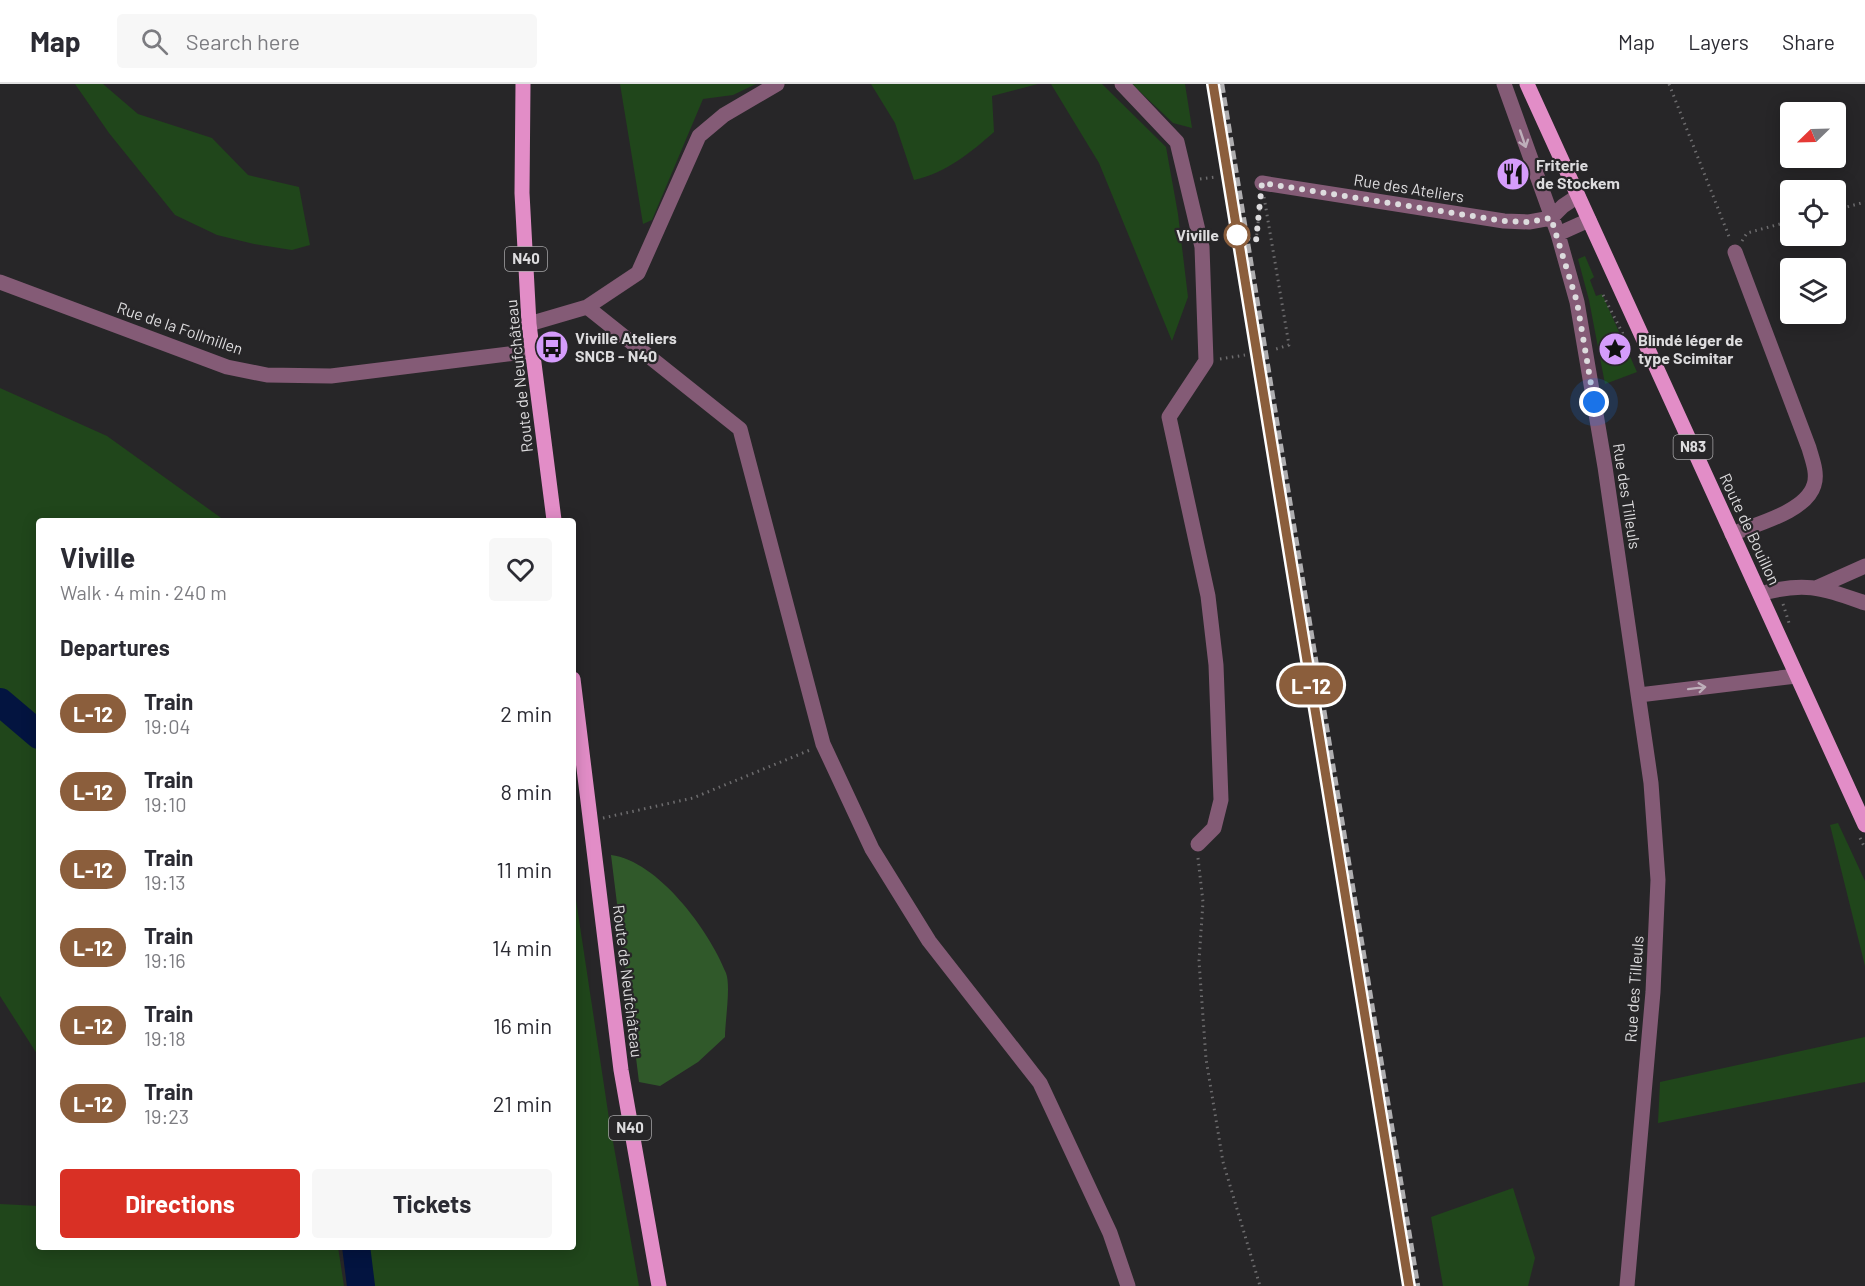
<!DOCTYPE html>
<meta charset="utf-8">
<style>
:root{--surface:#fff;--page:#f7f7f7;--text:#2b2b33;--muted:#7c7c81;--line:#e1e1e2;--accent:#d93025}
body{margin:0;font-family:Barlow,sans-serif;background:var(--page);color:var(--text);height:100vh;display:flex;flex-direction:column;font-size:22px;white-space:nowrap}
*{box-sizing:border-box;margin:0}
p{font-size:20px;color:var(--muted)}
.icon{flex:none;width:33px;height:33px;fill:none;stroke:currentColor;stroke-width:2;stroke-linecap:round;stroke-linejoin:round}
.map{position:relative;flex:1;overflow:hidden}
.side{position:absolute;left:36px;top:434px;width:540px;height:732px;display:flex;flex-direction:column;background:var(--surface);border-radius:6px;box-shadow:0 3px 15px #0003}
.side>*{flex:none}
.badge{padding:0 12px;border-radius:20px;font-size:21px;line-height:39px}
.needle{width:39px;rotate:247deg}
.tools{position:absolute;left:1780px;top:18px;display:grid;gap:12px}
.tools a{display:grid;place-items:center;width:66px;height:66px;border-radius:6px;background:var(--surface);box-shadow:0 3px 15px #0003;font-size:30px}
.you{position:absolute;width:30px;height:30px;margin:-15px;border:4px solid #fff;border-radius:50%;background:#1a73e8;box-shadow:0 0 0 9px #1a73e833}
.map>.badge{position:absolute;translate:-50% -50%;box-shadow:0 0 0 3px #fff}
h2{padding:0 24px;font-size:22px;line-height:54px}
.round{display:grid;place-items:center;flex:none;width:63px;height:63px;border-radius:6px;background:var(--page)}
.head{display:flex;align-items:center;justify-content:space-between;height:102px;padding:0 24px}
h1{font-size:28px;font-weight:700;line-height:45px}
.action{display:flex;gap:12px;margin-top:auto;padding:12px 24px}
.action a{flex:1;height:69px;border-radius:6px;background:var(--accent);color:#fff;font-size:24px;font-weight:700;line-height:69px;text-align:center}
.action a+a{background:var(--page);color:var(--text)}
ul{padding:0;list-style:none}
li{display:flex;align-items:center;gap:18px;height:78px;padding:0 24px}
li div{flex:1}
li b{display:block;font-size:22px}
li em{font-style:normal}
li .badge{min-width:66px;font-weight:700;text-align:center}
header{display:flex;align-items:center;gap:36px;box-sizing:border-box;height:84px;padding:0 30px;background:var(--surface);border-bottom:2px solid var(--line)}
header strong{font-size:28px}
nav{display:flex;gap:33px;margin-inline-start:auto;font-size:21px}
.search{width:420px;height:54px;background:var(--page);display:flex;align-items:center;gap:15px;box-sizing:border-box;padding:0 21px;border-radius:6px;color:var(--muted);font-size:22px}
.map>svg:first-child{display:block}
</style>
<header>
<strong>Map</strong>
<div class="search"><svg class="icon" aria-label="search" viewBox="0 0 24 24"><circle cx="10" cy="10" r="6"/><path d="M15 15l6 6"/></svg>Search here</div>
<nav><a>Map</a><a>Layers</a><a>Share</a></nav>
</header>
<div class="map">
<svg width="1865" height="1202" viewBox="0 0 1865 1202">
<rect width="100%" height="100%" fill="#272628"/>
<path fill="#20461b" d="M75 0H103L138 30 212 54 248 91 299 103 310 161 292 166 254 160 217 151 175 131 109 49Z
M620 0H756L733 11 703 15 652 136 643 140Z
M871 0H1038L992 12 994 48C970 69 946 89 914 96L895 39Z
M1051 0H1102L1166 63 1178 130 1188 213 1172 257 1099 79Z
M1132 0H1185L1192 44 1173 39Z
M1585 172 1594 193 1590 196 1596 212 1602 210 1637 288 1605 300 1589 216 1578 175Z
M0 304 107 352 224 436H39V639L0 605Z
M0 628 39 661V973L0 912Z
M1838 739 1865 797V882L1830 741Z
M573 796 610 1041 639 1202H372L367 1163 573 1162Z
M1865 953V998L1658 1039 1660 998Z
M1513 1104 1535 1174 1528 1202H1443L1431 1133Z
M0 1120 39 1122V1162L338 1163 344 1202H0Z"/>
<path fill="#30592a" d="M611 771C658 777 709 846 726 889 731 902 725 937 725 953L698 978 660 1002 639 998Z"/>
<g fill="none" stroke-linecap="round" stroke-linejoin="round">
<path stroke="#031440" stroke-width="28" d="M0 618 39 651
M356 1162 361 1202"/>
<path stroke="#6d6c6e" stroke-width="3" stroke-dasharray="1.5 4.5" stroke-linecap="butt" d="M1669 0 1730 155
M1200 95 1215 93
M1264 113 1289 261 1276 265
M1836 126 1865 118
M1256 157 1261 113
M1742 157 1747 149 1791 137
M1603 211 1624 252
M1220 275 1245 271
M1760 471 1770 492
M1783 520 1790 542
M603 734 693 714 810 666
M1860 754 1865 764
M1198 774 1203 818 1199 877 1206 975 1223 1078 1260 1202"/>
<path stroke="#845b76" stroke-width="15" d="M1122 0 1177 58 1202 163 1206 277 1169 333 1208 512 1216 581 1221 716 1214 744 1198 760
M1504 0 1558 150 1577 218 1605 383 1651 699 1658 796 1653 908 1627 1202
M1262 99 1504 137 1529 138 1551 134
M1551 134 1563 122 1578 112
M1558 150 1589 136
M0 198 227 283 267 291 331 292 532 267
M587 223 740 345 823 660 872 765 929 857 1040 999 1110 1149 1128 1202
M529 240 587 223 638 189 699 52 724 31 777 0
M1732 450C1756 440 1806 428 1814 401 1818 389 1812 375 1809 364L1735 168
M1818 503 1865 482
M1760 510C1805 497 1822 504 1865 519
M1639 611 1796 592"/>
<path stroke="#e28dc7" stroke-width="15" d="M523 0 522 109 529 240 554 436
M1527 0 1865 741
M573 595 621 986 659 1202"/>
<path stroke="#aeadaf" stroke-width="4.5" stroke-dasharray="9 4.5" stroke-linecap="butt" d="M1222 0 1418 1202"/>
</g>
<defs><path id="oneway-shaft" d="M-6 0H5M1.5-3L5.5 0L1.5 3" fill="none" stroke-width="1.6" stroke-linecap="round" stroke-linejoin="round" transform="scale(1.5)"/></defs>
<g stroke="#beafba">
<use href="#oneway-shaft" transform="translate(1523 55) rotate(71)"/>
<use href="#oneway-shaft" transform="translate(1697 604) rotate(-7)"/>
</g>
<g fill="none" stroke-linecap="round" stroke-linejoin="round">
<g stroke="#fff" stroke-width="14">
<path id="line" d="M1213 0 1409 1202"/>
</g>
<use href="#line" stroke="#8b5e3c" stroke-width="9"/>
<path stroke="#dddcde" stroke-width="6" stroke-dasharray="0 10.8" d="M1237 151 1256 157 1262 99 1504 137 1529 138 1551 134 1577 218 1594 318"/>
</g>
<defs>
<g id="restaurant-disc" transform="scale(1.725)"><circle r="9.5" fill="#d59cfb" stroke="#272628"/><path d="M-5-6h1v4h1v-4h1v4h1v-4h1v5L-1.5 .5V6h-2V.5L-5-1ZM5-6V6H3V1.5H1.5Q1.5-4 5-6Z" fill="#111"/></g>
<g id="bus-disc" transform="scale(1.725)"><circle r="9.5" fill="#d59cfb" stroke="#272628"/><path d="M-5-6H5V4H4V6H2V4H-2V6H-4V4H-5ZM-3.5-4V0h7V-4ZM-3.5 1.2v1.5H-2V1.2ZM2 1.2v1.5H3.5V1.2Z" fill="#111"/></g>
<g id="sight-disc" transform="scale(1.725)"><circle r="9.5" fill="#d59cfb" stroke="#272628"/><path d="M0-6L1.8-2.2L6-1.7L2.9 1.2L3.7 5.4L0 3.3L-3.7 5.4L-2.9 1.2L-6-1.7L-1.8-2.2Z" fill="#111"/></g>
</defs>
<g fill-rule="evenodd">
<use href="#restaurant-disc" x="1513" y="90"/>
<use href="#bus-disc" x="552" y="263"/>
<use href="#sight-disc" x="1615" y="265"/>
</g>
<circle fill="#fff" stroke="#8b5e3c" stroke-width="3" cx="1237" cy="151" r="12"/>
<g text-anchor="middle" stroke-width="4.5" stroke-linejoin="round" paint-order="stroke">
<g fill="#272628" stroke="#a6a5a7" stroke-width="1.5">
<rect x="505" y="163" width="42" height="24" rx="4.5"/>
<rect x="1673.5" y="351" width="39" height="24" rx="4.5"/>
<rect x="609" y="1032" width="42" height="24" rx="4.5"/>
</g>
<g font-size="15" font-weight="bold" fill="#dddcde">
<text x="526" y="180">N40</text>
<text x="1693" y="368">N83</text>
<text x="630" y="1049">N40</text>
</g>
<g font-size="16" font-weight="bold" fill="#dddcde" stroke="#272628" text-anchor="start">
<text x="1536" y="87">Friterie<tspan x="1536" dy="18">de Stockem</tspan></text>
<text x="575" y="260">Viville Ateliers<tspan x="575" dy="18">SNCB - N40</tspan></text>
<text x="1638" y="262">Blindé léger de<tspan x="1638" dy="18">type Scimitar</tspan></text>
</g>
<g font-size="16" fill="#dddcde" stroke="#272628">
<text transform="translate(1409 104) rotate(9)" y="6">Rue des Ateliers</text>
<text transform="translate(180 244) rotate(19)" y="6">Rue de la Follmillen</text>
<text transform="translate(519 292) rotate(-96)" y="6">Route de Neufchâteau</text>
<text transform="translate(1627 412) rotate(81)" y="6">Rue des Tilleuls</text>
<text transform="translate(1750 445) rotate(65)" y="6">Route de Bouillon</text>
<text transform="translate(628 897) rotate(83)" y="6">Route de Neufchâteau</text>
<text transform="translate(1634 905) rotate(-86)" y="6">Rue des Tilleuls</text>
</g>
<g font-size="16" font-weight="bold" fill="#dddcde" stroke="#272628" text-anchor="end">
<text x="1219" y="157">Viville</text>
</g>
</g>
</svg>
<div class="tools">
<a><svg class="needle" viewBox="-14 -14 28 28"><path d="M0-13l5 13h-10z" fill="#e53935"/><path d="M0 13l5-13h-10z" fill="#7c7c81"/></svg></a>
<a><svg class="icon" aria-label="locate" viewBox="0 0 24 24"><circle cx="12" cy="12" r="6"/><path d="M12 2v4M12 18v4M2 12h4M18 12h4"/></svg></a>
<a><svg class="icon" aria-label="layers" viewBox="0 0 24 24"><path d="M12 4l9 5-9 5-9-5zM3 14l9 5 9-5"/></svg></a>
</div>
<div class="you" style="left:1594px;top:318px"></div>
<b class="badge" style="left:1311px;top:601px;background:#8b5e3c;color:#fff">L-12</b>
<section class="side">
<div class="head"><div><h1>Viville</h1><p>Walk · 4 min · 240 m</p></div><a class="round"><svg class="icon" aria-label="heart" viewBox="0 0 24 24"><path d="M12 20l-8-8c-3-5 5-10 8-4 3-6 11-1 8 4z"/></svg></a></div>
<h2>Departures</h2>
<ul>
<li><span class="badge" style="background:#8b5e3c;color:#fff">L-12</span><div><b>Train</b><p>19:04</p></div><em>2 min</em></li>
<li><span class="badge" style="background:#8b5e3c;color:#fff">L-12</span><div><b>Train</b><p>19:10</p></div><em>8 min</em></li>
<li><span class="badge" style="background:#8b5e3c;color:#fff">L-12</span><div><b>Train</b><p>19:13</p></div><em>11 min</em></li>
<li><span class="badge" style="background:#8b5e3c;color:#fff">L-12</span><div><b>Train</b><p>19:16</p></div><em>14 min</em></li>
<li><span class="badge" style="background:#8b5e3c;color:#fff">L-12</span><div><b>Train</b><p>19:18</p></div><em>16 min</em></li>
<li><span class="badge" style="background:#8b5e3c;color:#fff">L-12</span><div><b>Train</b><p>19:23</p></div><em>21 min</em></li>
</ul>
<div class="action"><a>Directions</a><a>Tickets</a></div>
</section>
</div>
